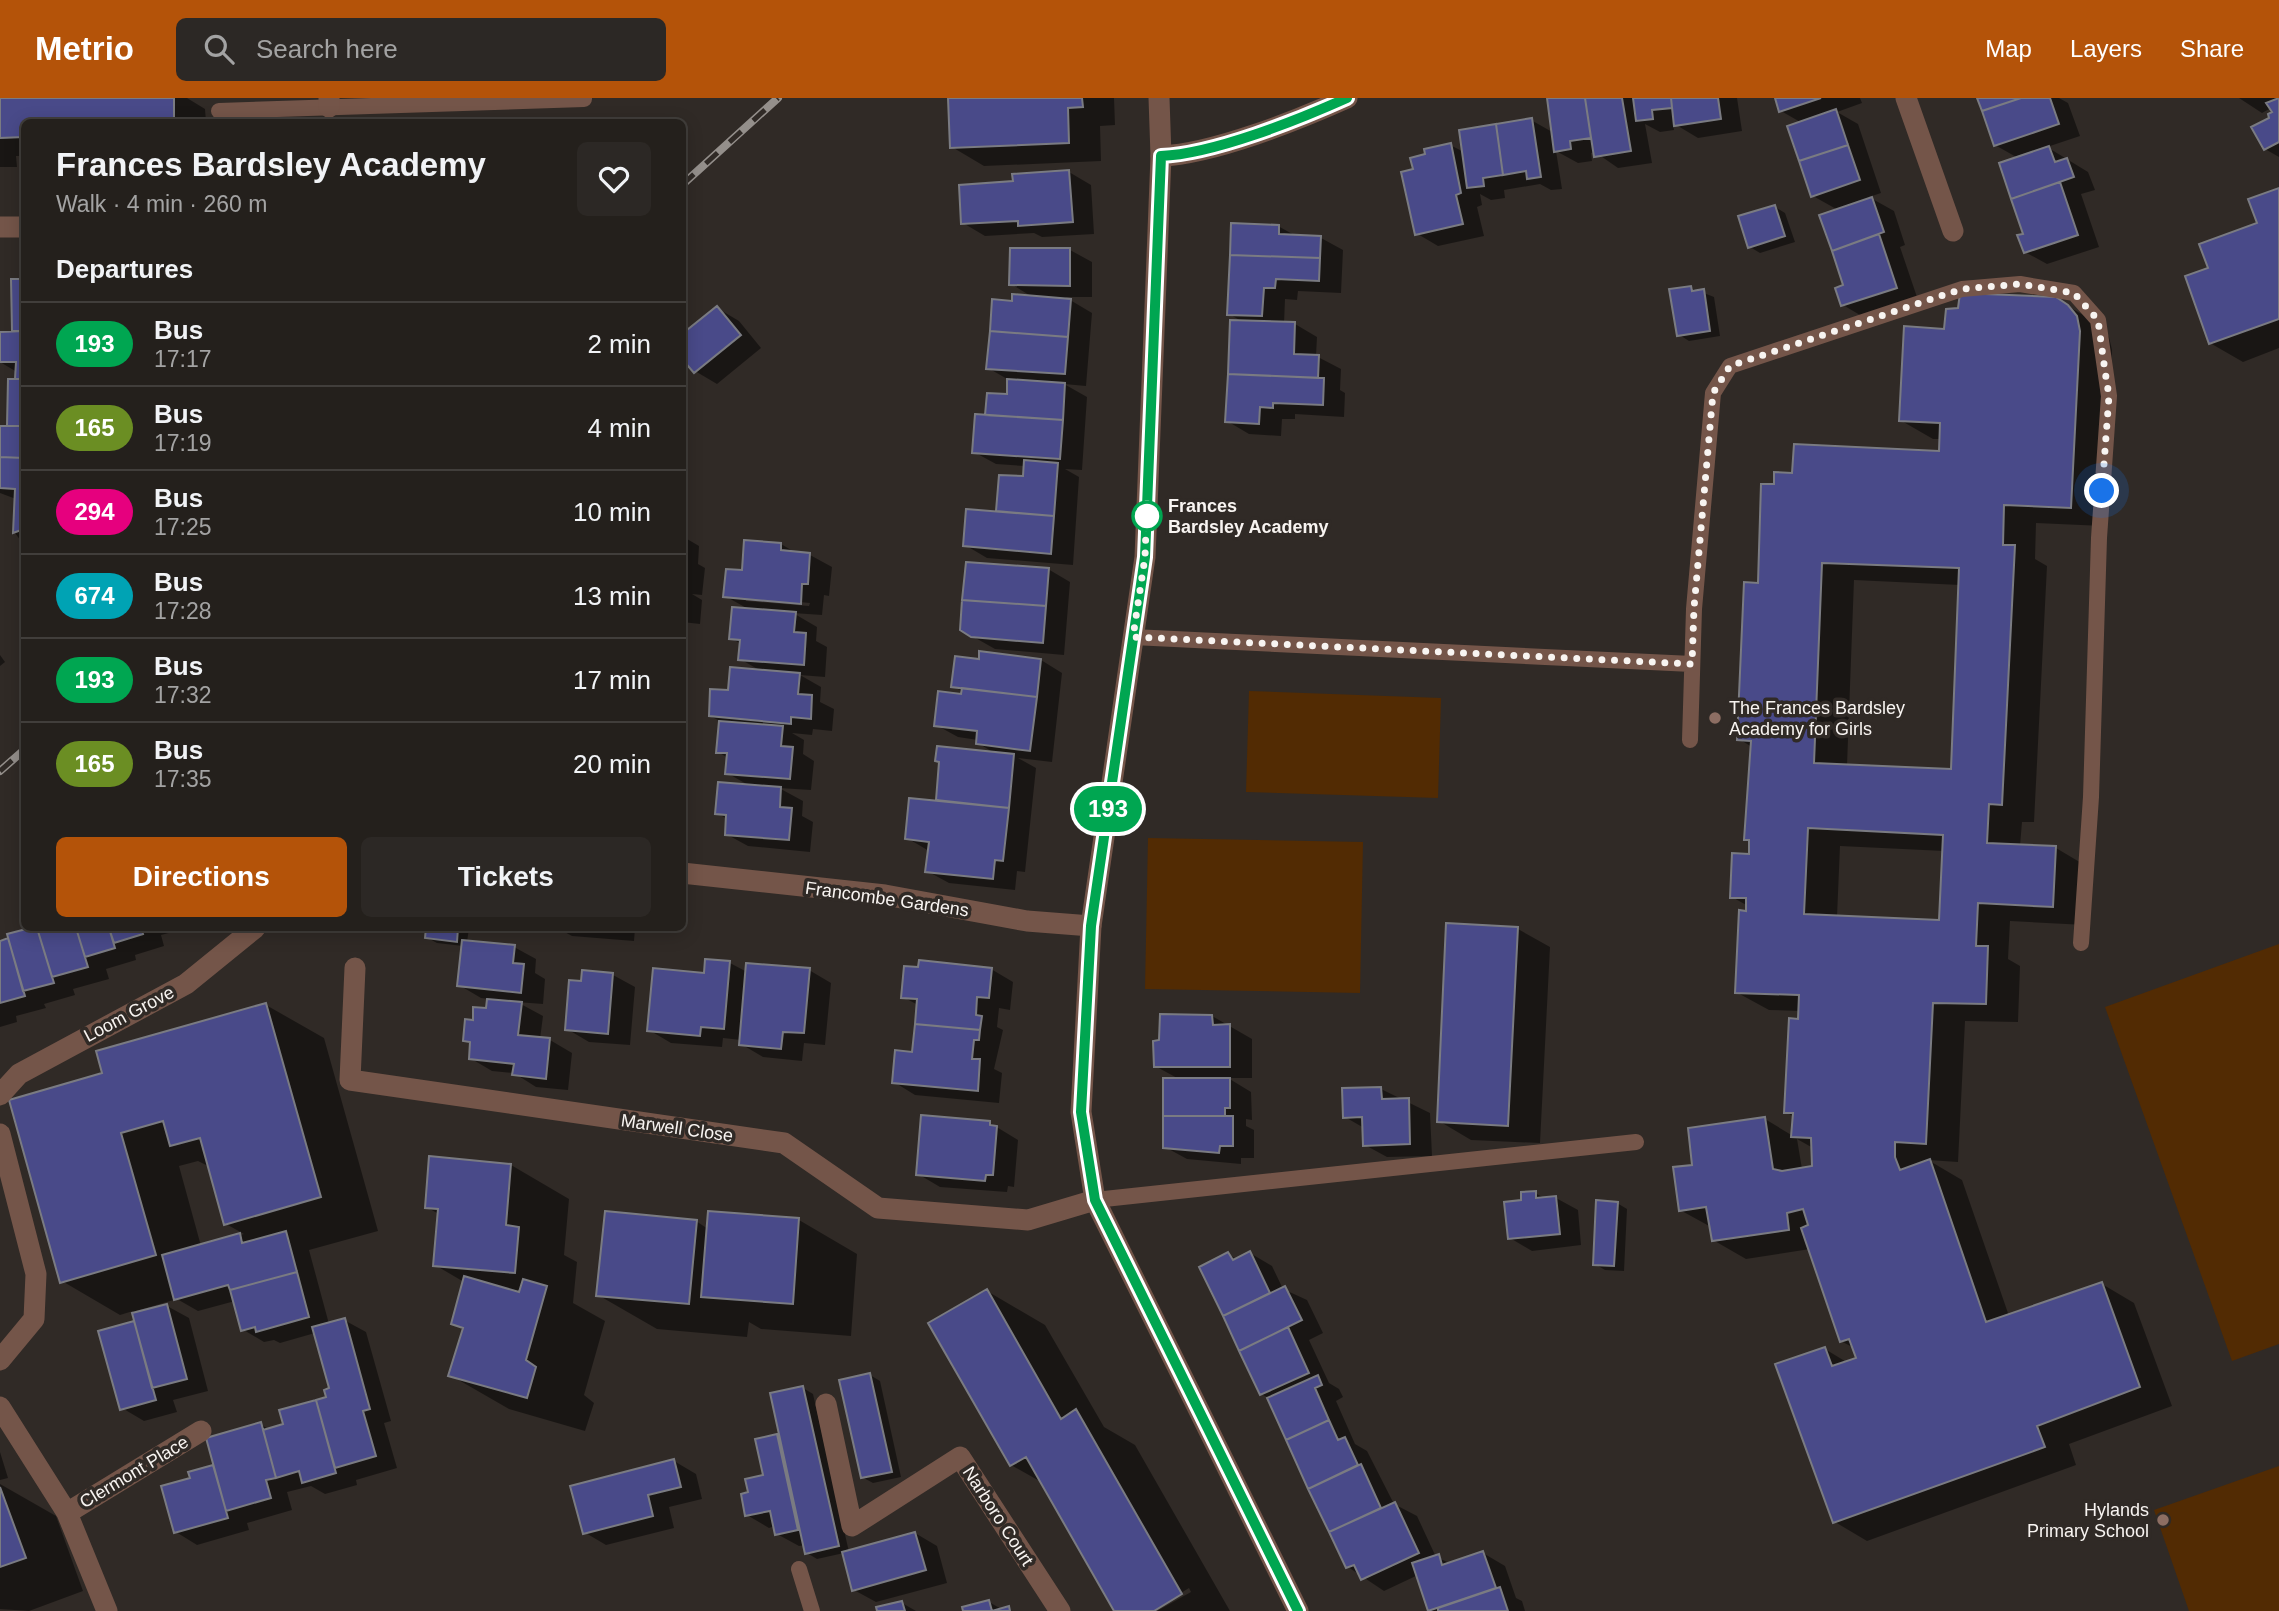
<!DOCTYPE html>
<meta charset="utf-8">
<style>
:root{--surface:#24201c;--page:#2c2825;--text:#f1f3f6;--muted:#a3a3a3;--line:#413e3b;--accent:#b45309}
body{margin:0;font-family:Arial,sans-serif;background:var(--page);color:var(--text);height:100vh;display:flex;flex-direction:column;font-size:26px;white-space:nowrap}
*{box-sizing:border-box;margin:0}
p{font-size:23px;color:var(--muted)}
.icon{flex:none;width:38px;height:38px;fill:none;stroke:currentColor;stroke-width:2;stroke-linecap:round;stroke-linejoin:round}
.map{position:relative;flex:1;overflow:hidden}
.panel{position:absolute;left:21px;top:21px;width:665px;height:812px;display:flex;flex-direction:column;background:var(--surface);border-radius:10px;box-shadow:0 4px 18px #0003,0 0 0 2px var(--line)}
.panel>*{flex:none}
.badge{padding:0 14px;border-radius:23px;font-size:24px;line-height:46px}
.you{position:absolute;width:35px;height:35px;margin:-18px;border:5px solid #fff;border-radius:50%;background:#1a73e8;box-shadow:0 0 0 10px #1a73e833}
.map>.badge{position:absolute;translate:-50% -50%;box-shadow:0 0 0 4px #fff}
h2{padding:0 35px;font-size:26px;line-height:63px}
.round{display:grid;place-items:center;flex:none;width:74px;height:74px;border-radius:10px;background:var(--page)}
.head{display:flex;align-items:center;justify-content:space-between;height:119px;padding:0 35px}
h1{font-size:33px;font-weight:700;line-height:52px}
.cta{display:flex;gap:14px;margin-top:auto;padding:14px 35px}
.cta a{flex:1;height:80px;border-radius:10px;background:var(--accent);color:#fff;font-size:28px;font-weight:700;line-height:80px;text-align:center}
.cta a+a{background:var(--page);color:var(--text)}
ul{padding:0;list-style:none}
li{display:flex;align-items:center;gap:21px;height:84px;padding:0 35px;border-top:2px solid var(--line)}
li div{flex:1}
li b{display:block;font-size:26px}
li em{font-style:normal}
li .badge{min-width:77px;font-weight:700;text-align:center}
header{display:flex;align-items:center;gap:42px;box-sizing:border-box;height:98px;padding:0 35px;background:var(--accent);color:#fff}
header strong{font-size:33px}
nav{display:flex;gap:38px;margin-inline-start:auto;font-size:24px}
.search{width:490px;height:63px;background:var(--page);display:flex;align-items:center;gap:18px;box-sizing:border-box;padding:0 24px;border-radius:10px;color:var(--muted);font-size:26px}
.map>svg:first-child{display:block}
</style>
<header>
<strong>Metrio</strong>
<div class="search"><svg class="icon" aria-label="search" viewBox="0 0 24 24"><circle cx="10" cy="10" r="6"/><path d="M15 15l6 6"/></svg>Search here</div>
<nav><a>Map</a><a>Layers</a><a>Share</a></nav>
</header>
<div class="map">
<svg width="2279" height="1513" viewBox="0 0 2279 1513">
<rect width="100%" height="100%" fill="#302a26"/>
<path fill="#522b03" d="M1249 593 1441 600 1438 700 1246 694Z
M1148 740 1363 744 1360 895 1145 891Z
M2279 846V1246L2232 1263 2105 909Z
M2279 1368V1513H2189L2154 1412Z"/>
<path fill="#0007" fill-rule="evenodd" d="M0 0H187L205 11 206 24H24V58H16L17 69H0Z
M950 0H1114L1115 27 1100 28 1101 63 984 68 952 49Z
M1549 0H1737L1742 33 1698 40 1673 25 1674 32 1660 34 1645 26 1652 65 1618 70 1595 54 1591 55 1592 63 1578 65 1556 53 1562 91 1551 92 1540 86 1504 92 1505 100 1491 102 1480 96 1482 107 1477 109 1484 138 1438 148 1416 135 1415 73 1450 47 1464 54 1531 22 1554 35Z
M1776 0H1860L1862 5 1837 14 1858 26 1881 95 1869 99 1894 113 1905 147 1900 149 1918 202 1865 220 1843 207 1845 188 1821 118 1838 112 1813 98 1802 25 1781 13Z
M1979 0H2059L2068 5 2080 38 2047 49 2088 74 2095 92 2081 96 2099 149 2047 166 2025 154 2026 137 2001 66 2018 60 1995 47Z
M2239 0H2279V59L2265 51 2274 15 2271 10 2262 15Z
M1069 74 1091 87 1094 136 1042 139 1034 135 985 138 963 125 1015 85Z
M2279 92V250L2243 264 2210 245V171L2259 127Z
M1775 109 1785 115 1795 144 1760 155 1750 149Z
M1278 128 1296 138 1321 140 1343 152 1341 195 1298 193 1297 202 1285 201 1284 226H1295L1317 239 1316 258 1341 271 1340 292 1345 295 1344 319 1295 316V321H1282L1281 338 1249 336 1227 323 1243 224 1229 216Z
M1070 152 1092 164V199H1065L1092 215 1086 288 1064 286 1087 299 1082 372 1065 371 1079 379 1073 467 987 460 965 447 998 415 1001 378 1025 380V368L996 366 974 354 987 319 1008 298 1009 282 988 270 1014 205 1034 200 1011 186Z
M13 183H24V447L15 435 16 401 0 395V330H9L17 283V274L0 264V235H13Z
M1691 190 1714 199 1720 238 1689 243 1678 236Z
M2055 201 2101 227 2109 239 2112 252 2103 428 2036 425 2035 461 2047 468 2034 724H2022L2020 748 2056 750 2088 769 2085 827 2010 823 2008 861 2020 868 2018 924 1965 923 1958 1064 1928 1062 1962 1082 2009 1218 2102 1186 2134 1205 2172 1308 2069 1346 2076 1367 1867 1443 1835 1424 1825 1251 1848 1265 1858 1262 1854 1250 1841 1243 1810 1151 1746 1161 1713 1142 1711 1129 1680 1112 1694 1068 1765 1021 1793 1038 1794 1019 1786 1014 1800 913 1769 912 1736 894 1748 808 1732 799 1751 757V744L1746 741 1752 649 1739 641 1760 487 1776 388 1793 377 1941 355V341H1933L1900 322 1946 232ZM1854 482 1960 487 1952 673 1847 668ZM1840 748 1944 753 1940 824 1837 819ZM1797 1041 1813 1050 1814 1069 1802 1071Z
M717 210 739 223 761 250 717 286 695 273Z
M682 438 699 448 698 466 705 470 702 497 692 496 702 502 700 526 682 524Z
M781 446 796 455 810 457 832 469 829 498 824 497 822 517 793 515 817 529 816 543 827 549 825 579 800 577 821 589 820 604 834 611 832 633 813 631 812 637 792 635 804 642 803 656 814 663 811 692 779 690 803 703 802 718 813 724 810 754 748 748 726 736 727 721 717 715 750 688 727 675 728 660 718 654 720 623 710 618 729 594 761 573 740 561 741 546 731 540 750 512 725 498 744 474ZM746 499 810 505 809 508 746 503Z
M1048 471 1070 484 1064 557 995 551 972 538Z
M0 557 5 564 0 568Z
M1041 562 1062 575 1052 664 1018 660 1036 670 1025 774 1017 773 1015 792 949 785 927 773 929 753 907 740 938 704 941 664 996 656 978 645V642L958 639 936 627 963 598V594L953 588 980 563Z
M36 830H188L161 837 164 848 135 857 136 862 106 871 109 881 73 891 75 897 44 906 46 910 16 918 17 924 0 929V843Z
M428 830H469L467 844 514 849 536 861 535 875 545 881 543 906 517 904 543 918 540 941 550 942 572 955 568 992 536 989 514 975 492 973 470 960 472 946 465 942 474 924 488 912 489 901 481 900 459 887 463 848 437 845 426 839Z
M557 830H635L634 843 572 838Z
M1518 831 1550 849 1540 1045 1471 1042 1439 1023Z
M707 863 730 865 747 874 809 872 831 885 825 947 804 945 802 963 763 959 741 946V942L723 940 722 949 671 945 649 932 706 877Z
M991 871 1013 884 1010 912 999 910 997 929 1003 932 994 971 1002 975 999 1005 915 997 894 984 914 956 918 907 903 899Z
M584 874 613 877 635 889 630 947 589 944 567 931Z
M266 907 324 940 378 1133 309 1152 329 1226 344 1222 366 1234 391 1323 384 1325 397 1370 356 1382 357 1387 325 1396 311 1388 287 1394 292 1412 247 1425 249 1432 197 1447 176 1434 193 1381 191 1375 215 1368 260 1326 270 1332 286 1327 281 1313 328 1300 332 1291 315 1235 280 1245 274 1242 264 1244 242 1231 235 1203 198 1213 177 1201 136 1213 137 1216 167 1208 189 1220 208 1293 173 1302 177 1314 144 1323 122 1310 100 1234 136 1224 133 1213 120 1217 62 1183 104 977ZM198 1063 210 1069 226 1126 244 1136 201 1148 179 1068Z
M1212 918 1252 941V980H1228L1251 994 1252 1022 1246 1021V1028L1254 1032V1060H1241V1066L1187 1061 1165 1049 1179 981 1155 968Z
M1381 991 1430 1015 1432 1058 1387 1059 1365 1047 1364 1030 1345 1019Z
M990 1025 1018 1042 1014 1089 1008 1088 1007 1094 940 1089 918 1076Z
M511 1067 569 1101 564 1157 577 1164 573 1205 605 1223 584 1297 594 1305 585 1333 509 1311 450 1277 464 1232 453 1225 464 1184 435 1167 439 1116 426 1109Z
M1535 1095 1546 1101 1556 1100 1578 1112 1581 1147 1532 1153 1510 1140 1523 1104Z
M1617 1105 1627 1111 1624 1173 1605 1172 1595 1166Z
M799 1122 857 1156 851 1238 761 1231 749 1224 747 1239 657 1231 598 1197 696 1123 708 1131Z
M1250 1155 1272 1168 1283 1191 1307 1202 1323 1235 1309 1242 1329 1285 1339 1291 1343 1299 1336 1303 1355 1346 1367 1353 1394 1406 1417 1418 1436 1459 1452 1466 1483 1455 1505 1468 1516 1500 1522 1503 1525 1513H1431L1418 1477 1384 1493 1348 1469 1269 1300 1261 1296 1201 1169 1228 1156 1238 1162Z
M987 1193 1045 1227 1104 1329 1135 1347 1230 1513H1157L1191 1494 1189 1490 1152 1513H1116L1043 1385 1011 1367Z
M870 1277 880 1283 901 1379 873 1385 862 1379Z
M803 1290 813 1296 849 1454 915 1435 937 1448 947 1485 876 1504 854 1492 844 1455 817 1461 807 1455 805 1447 799 1448 777 1436 775 1428 769 1430 747 1417 750 1395 765 1379 777 1338 782 1341Z
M0 1354 8 1380 0 1382Z
M674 1363 696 1376 702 1401 669 1409 674 1430 606 1447 584 1434Z
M0 1386 56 1418 83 1493 29 1513 0 1511Z
M989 1504 1003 1512 1013 1513H965Z
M902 1505 916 1513H879Z"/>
<path fill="#494a89" stroke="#7a7b82" stroke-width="2" fill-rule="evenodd" d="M0 0H174V24H24V39L0 40Z
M948 0H1082L1083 9 1068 10 1069 45 950 50Z
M1547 0H1585L1591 40 1570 43 1571 51 1554 54Z
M1585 0H1622L1631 53 1594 59Z
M1633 0H1671L1672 10 1652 12 1653 21 1636 23Z
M1671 0H1718L1721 21 1674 28Z
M1775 0H1821L1779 14Z
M1977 0H2021L1982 13Z
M2021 0H2050L2059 26 1994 48 1982 13Z
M2279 0V44L2264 52 2251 29 2269 20 2268 16 2272 14 2266 5Z
M1836 11 1848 47 1799 63 1787 28Z
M1532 20 1541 79 1527 81 1526 73 1503 77 1496 26Z
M1496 26 1503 77 1483 80 1484 88 1467 90 1459 32Z
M1451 45 1461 95 1456 97 1463 126 1415 137 1401 74 1413 71 1410 60 1425 56 1424 51Z
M1848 47 1860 82 1811 99 1799 63Z
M2049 48 2055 64 2067 60 2074 79 2011 101 1999 65Z
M1069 72 1073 124 1018 128V123L961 126 959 87 1013 83 1012 76Z
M2060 84 2078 137 2024 155 2017 137 2023 136 2011 101Z
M2279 90V221L2209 246 2185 178 2208 170 2199 146 2257 125 2248 101Z
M1872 99 1884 134 1832 153 1819 117Z
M1775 107 1785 138 1748 150 1738 118Z
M1231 125 1279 127V136L1321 138 1320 160 1230 157Z
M1879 136 1897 190 1841 208 1835 190 1843 187 1832 153Z
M1010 150H1070V188L1009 187Z
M1230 157 1320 160 1319 183 1276 181 1275 190H1264L1262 218 1227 217Z
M11 181H24V233H12Z
M1691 188 1692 193 1704 191 1710 233 1677 238 1669 191Z
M1960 195 2056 199 2068 207 2077 218 2080 233 2071 410 2004 407 2003 447H2015L2002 707 1989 706 1987 745 2056 748 2053 809 1978 805 1976 848H1988L1986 906 1933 905 1926 1046 1895 1044V1059L1900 1072 1930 1061 1986 1224 2102 1184 2140 1289 2037 1328 2045 1349 1833 1425 1775 1266 1825 1249 1832 1268 1856 1260 1849 1241 1840 1244 1801 1130 1808 1127 1803 1111 1787 1115 1789 1132 1712 1143 1706 1109 1679 1113 1673 1069 1692 1067 1688 1030 1765 1019 1773 1071 1782 1073 1812 1068 1811 1040 1791 1039 1793 1015H1784L1789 920 1798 921 1799 897 1735 895 1739 812 1746 813V800H1730L1732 755 1749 756V742H1744L1751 643 1737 642 1744 484 1758 485 1761 386H1774V374L1792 375 1794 346 1939 353 1940 325 1899 323 1904 228 1944 231 1946 211 1958 210ZM1822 465 1959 470 1951 671 1814 665ZM1808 730 1943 737 1939 822 1804 816Z
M1012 196 1071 201 1068 239 990 233 992 201 1012 203Z
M717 208 741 237 694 275 682 261V236Z
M1230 222 1295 224 1294 256 1319 257 1318 280 1228 276Z
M24 233V281H15L16 264H0V234Z
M990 233 1068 239 1065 276 986 271Z
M1228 276 1324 280 1323 307 1273 305V310L1260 309 1259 326 1225 324Z
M8 281H24V328H7Z
M1007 281 1065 285 1063 322 985 317 987 295 1007 296Z
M975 316 1063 322 1060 361 972 355Z
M0 328H24V360L0 359Z
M0 359 24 360V431L13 435 15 391 0 390Z
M1024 362 1058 365 1054 418 996 413 999 377 1023 378Z
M966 411 1054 418 1051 456 963 448Z
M744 442 781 445V452L810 455 808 486H802L801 506 723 499 726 471 742 472Z
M966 464 1049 470 1046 508 962 502Z
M962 502 1046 508 1043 545 971 539 960 532Z
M732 509 796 514 794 534 806 535 804 567 738 562 740 542 729 541Z
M979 553 1041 561 1037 599 951 589 955 558 979 561Z
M730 569 800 575 798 596 812 597 811 621 791 619V626L709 618 710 591 728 592Z
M962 590 1037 599 1030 653 976 646 977 633 934 628 938 593 961 596Z
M719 623 783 628 781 648 793 649 790 681 725 676 727 655H716Z
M937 648 1014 656 1009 710 936 702 939 664 935 663Z
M718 684 781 689 780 709 792 710 789 742 725 737 726 717 715 716Z
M909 700 1009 710 1003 763 995 762 993 781 925 774 929 744 905 741Z
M1446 825 1518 829 1508 1028 1437 1024Z
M30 830H37L54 885 23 893 7 836Z
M37 830H76L88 869 52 879Z
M76 830H109L115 850 85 859Z
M109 830H141L143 836 114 845Z
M426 830H458L457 844 425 840Z
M8 840 25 898 0 905V843Z
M462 842 515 847 513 865 524 866 521 895 457 888Z
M705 861 730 863 724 931 701 929 700 938 647 933 653 870 704 875Z
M919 862 992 870 989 900 977 899 976 917 982 918 980 932 915 926 917 901 901 900 904 868 918 869Z
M746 865 810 870 804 935 783 934 781 951 739 947Z
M582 872 613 875 608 936 565 932 569 882 581 883Z
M487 901 522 904 518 937 550 940 546 981 512 977 514 966 469 961 470 944 463 943 465 921 473 922V909L486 910Z
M266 905 321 1099 224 1127 200 1040 170 1048 163 1023 121 1035 156 1157 60 1185 9 1002 102 975 96 953Z
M1160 916 1212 917 1213 927 1230 926V969H1154L1153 943 1159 942Z
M915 926 980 932 979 942H974L972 961H980L978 993 892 985 895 952 912 954Z
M1163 980H1230V1010H1225V1018H1163Z
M1381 989 1382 1001 1409 1000 1410 1046 1363 1048 1362 1019 1343 1020 1342 990Z
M921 1017 990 1023V1027L997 1028 993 1077H986L985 1083 916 1077Z
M1163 1018H1233V1048H1220L1219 1055 1163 1050Z
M429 1058 511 1066 506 1127 519 1129 515 1175 433 1168 438 1111 425 1110Z
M1536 1093V1100L1556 1098 1560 1136 1508 1141 1504 1104 1521 1102V1094Z
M1596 1102 1618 1104 1614 1168 1593 1167Z
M605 1113 697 1122 689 1206 596 1198Z
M708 1113 799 1120 793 1206 701 1199Z
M286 1133 297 1174 230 1192 228 1187 174 1202 162 1157 240 1135 242 1145Z
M1250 1153 1270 1195 1223 1218 1199 1169 1228 1154 1233 1162Z
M297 1174 309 1219 256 1234 255 1229 241 1233 230 1192Z
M464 1178 519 1194 523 1181 547 1188 526 1262 536 1269 527 1300 448 1278 463 1230 451 1226Z
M1285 1188 1302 1222 1239 1253 1223 1218Z
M987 1191 1061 1321 1076 1311 1182 1496 1154 1513H1114L1026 1359 1010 1368 928 1225Z
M167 1206 187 1281 152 1290 132 1215Z
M345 1220 370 1311 363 1313 376 1358 335 1370 316 1302 326 1299 324 1292 329 1290 312 1229Z
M134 1223 156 1302 120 1312 98 1233Z
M1288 1229 1309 1275 1260 1297 1239 1253Z
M870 1275 892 1374 861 1380 839 1282Z
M1318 1277 1322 1287 1315 1290 1329 1322 1286 1342 1267 1300Z
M803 1288 839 1448 805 1456 770 1295Z
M316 1302 336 1375 302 1385 299 1373 276 1380 263 1332 283 1326 279 1312Z
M1329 1322 1338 1342 1345 1339 1358 1367 1308 1391 1286 1342Z
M261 1324 276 1380 266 1382 271 1400 226 1413 206 1340Z
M777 1336 798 1432 775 1437 770 1413 745 1418 741 1396 748 1394 745 1381 763 1377 755 1341Z
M674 1361 681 1389 648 1397 653 1418 583 1436 570 1388Z
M1361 1366 1381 1410 1329 1434 1308 1391Z
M213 1367 228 1420 174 1435 161 1388 190 1380 188 1374Z
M0 1389 26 1460 0 1469Z
M1395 1404 1419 1455 1361 1482 1354 1467 1346 1470 1329 1434Z
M915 1434 926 1472 852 1493 842 1454Z
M1483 1453 1496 1490 1428 1513 1412 1465 1439 1456 1442 1467Z
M1500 1489 1508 1513H1438V1510Z
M989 1502 992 1513 1009 1508 1010 1513H963L962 1509Z
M902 1503 905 1513H877L876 1509Z"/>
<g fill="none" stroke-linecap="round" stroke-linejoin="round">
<path stroke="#745549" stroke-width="16" d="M219 13 584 1
M1133 539 1692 566
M1690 642 1694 511 1713 295 1730 268 1962 191 2020 186 2074 195 2098 222 2109 298 2099 440 2091 699 2081 845
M1095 1102 1636 1044
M799 1471 812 1513"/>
<path stroke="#745549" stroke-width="21" d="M329 0V9
M1906 0 1953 133
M1161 58C1213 56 1298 22 1347 0
M0 129H24
M682 775 885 797 1027 823 1091 828
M355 870 350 982 784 1045 878 1110 1028 1122 1095 1102
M0 997 19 976 186 886 255 830
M0 1036 36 1176 34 1221 0 1262
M826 1306 852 1428 960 1359 1060 1513
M0 1309 67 1415 107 1513
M67 1415 201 1333"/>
<path stroke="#745549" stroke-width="21" d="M1159 0 1161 58 1145 459 1091 828 1081 1014 1095 1102 1298 1513"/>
<g stroke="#948f8b" stroke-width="8">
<path id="rail" d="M682 87 778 0
M0 673 24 652"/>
</g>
<use href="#rail" stroke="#302a26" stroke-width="5" stroke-dasharray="16" stroke-linecap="butt"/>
</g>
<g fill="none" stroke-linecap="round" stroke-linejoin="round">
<g stroke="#fff" stroke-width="16">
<path id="line" d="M1298 1513 1095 1102 1081 1014 1091 828 1145 459 1161 58C1213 56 1298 22 1347 0"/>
</g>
<use href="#line" stroke="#00a651" stroke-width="10"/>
<path stroke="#f8f4f1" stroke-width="7" stroke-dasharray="0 12.6" d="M1147 418V405L1145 459 1133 539 1692 566 1694 510 1713 295 1730 268 1962 191 2020 186 2074 195 2098 222 2105 273 2109 298 2102 393"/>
</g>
<circle fill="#fff" stroke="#00a651" stroke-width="3.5" cx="1147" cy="418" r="14"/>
<g fill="#8d6e63" stroke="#302a26" stroke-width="2.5">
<circle cx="1715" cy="620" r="7"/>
<circle cx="2163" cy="1422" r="7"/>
</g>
<g text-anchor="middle" stroke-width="7" stroke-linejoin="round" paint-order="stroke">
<g font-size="18" font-weight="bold" fill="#f8f4f1" stroke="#302a26" text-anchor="start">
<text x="1168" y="414">Frances<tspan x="1168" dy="21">Bardsley Academy</tspan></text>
</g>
<g font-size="18" fill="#f8f4f1" stroke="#302a26" text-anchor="start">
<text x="1729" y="616">The Frances Bardsley<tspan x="1729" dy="21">Academy for Girls</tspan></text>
<text x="2149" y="1418" text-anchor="end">Hylands<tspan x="2149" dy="21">Primary School</tspan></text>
</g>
<g font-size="18" fill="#f8f4f1" stroke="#302a26">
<text transform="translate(887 801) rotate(8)" y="6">Francombe Gardens</text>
<text transform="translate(129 916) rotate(-28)" y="6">Loom Grove</text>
<text transform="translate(677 1030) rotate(8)" y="6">Marwell Close</text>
<text transform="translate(134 1374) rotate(-31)" y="6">Clermont Place</text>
<text transform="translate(998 1418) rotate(57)" y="6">Narboro Court</text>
</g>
</g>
</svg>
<div class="you" style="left:2102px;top:393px"></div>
<b class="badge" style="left:1108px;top:711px;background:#00a651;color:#fff">193</b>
<section class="panel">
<div class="head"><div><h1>Frances Bardsley Academy</h1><p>Walk · 4 min · 260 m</p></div><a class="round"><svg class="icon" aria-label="heart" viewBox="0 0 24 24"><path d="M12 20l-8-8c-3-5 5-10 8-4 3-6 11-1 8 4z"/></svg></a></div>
<h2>Departures</h2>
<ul>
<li><span class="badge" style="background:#00a651;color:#fff">193</span><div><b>Bus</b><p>17:17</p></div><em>2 min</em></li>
<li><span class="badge" style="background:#6b8e23;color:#fff">165</span><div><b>Bus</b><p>17:19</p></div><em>4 min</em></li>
<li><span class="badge" style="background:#e6007e;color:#fff">294</span><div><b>Bus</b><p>17:25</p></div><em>10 min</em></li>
<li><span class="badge" style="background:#00a3b4;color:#fff">674</span><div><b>Bus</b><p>17:28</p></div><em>13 min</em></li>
<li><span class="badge" style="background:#00a651;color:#fff">193</span><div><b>Bus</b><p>17:32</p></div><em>17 min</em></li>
<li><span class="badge" style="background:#6b8e23;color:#fff">165</span><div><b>Bus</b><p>17:35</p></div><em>20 min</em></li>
</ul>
<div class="cta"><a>Directions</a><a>Tickets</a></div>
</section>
</div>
